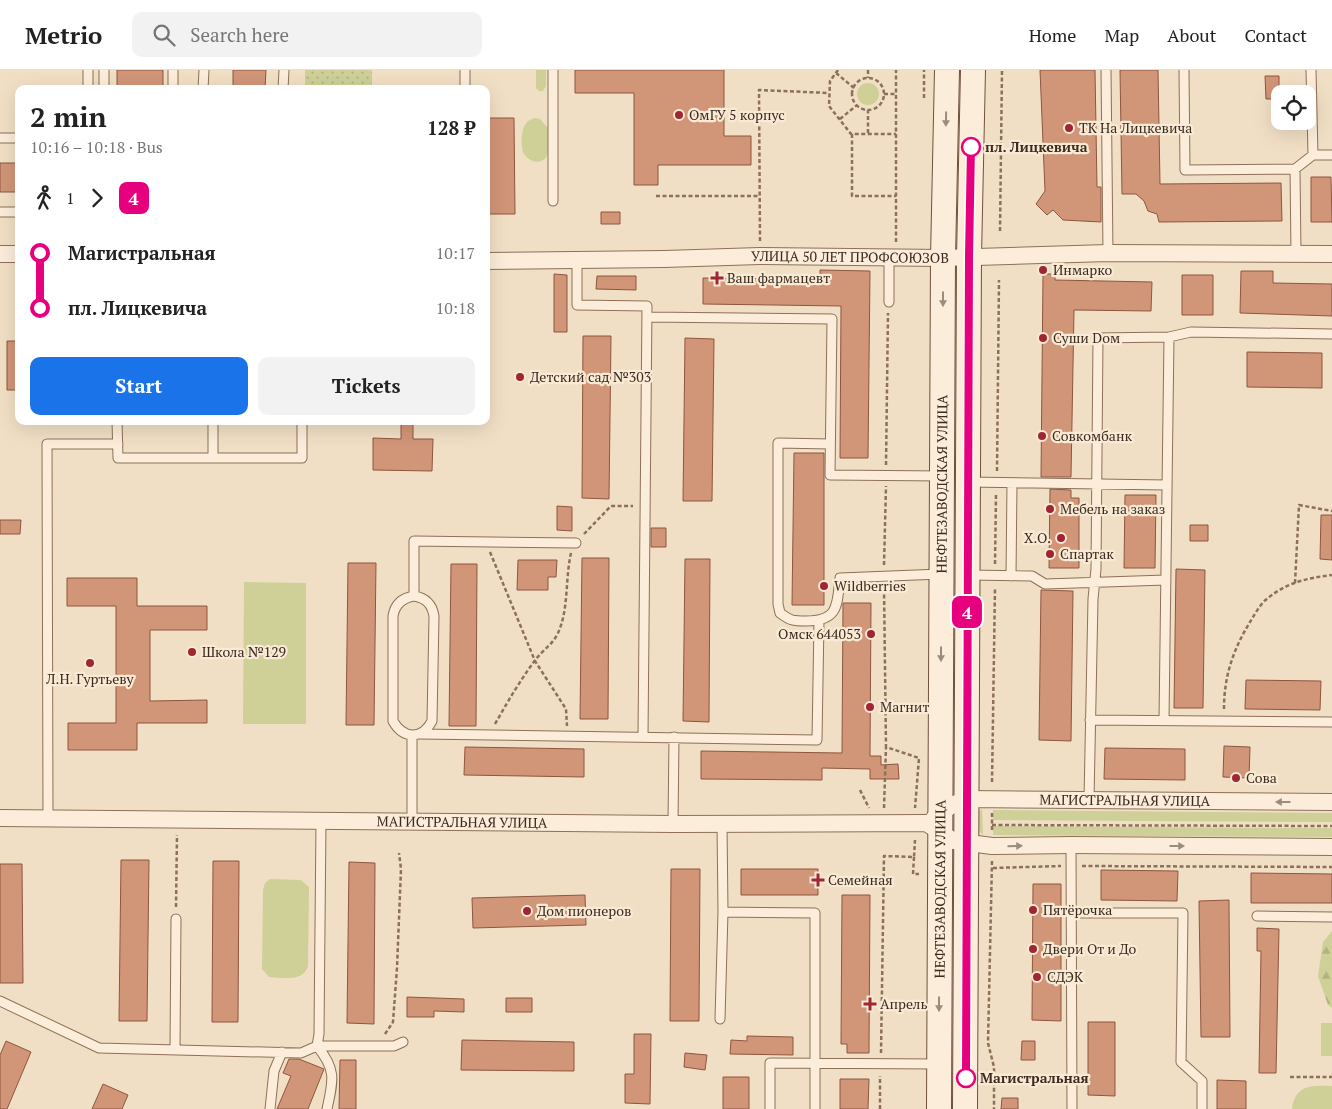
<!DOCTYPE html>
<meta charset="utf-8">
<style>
:root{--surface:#fff;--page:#f2f2f2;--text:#222;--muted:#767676;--line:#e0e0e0;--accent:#1a73e8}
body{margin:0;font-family:"PT Serif",serif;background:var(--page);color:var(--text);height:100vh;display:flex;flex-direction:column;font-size:19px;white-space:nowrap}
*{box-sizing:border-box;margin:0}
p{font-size:16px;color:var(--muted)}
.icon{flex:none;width:28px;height:28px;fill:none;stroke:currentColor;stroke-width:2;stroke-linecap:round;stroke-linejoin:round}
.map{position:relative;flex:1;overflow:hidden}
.details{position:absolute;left:15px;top:15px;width:475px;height:340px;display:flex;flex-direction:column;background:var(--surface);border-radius:10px;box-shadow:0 5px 20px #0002}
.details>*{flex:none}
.badge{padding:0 10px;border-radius:8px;font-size:18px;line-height:32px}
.fabs{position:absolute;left:1271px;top:15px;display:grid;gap:10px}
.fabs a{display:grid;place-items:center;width:45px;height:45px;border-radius:10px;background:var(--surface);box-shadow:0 5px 20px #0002;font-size:25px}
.map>.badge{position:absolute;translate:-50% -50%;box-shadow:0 0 0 2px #fff}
.legs{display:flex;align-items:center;gap:8px;height:55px;padding:0 15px;font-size:16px}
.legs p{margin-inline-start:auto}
.headline{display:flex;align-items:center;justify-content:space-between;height:85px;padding:0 15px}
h1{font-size:28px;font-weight:800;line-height:38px}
.cta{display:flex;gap:10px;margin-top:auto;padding:10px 15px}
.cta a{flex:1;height:58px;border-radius:10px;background:var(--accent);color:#fff;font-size:20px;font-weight:800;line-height:58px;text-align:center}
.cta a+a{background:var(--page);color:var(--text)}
ul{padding:0 15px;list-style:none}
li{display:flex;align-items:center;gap:18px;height:55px;font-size:19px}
li i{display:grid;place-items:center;width:8px;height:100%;margin:0 6px;background:currentColor}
li i::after{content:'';width:12px;height:12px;margin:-6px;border:4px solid;border-radius:50%;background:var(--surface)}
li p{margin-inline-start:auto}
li:first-child i{background:linear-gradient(#0000 50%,currentColor 0)}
li:last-child i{background:linear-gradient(currentColor 50%,#0000 0)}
header{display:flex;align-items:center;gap:30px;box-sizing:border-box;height:70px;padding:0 25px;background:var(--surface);border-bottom:1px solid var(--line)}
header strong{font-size:24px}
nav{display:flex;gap:28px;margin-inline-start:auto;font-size:18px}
.search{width:350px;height:45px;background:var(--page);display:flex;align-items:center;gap:12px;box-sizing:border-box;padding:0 18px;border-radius:10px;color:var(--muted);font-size:19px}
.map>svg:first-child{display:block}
</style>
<header>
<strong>Metrio</strong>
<div class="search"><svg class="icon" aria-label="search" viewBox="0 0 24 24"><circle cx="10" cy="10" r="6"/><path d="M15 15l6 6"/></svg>Search here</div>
<nav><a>Home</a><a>Map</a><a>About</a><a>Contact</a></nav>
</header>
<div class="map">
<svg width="1332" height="1039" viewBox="0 0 1332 1039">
<defs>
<pattern id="forest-firs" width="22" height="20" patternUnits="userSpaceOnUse" patternTransform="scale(1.25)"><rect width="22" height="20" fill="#ced098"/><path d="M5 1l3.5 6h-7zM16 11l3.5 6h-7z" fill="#b2b383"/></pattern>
<pattern id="park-dots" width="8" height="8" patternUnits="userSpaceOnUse" patternTransform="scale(1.25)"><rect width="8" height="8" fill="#ced098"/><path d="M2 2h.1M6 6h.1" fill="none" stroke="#b2b383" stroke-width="1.8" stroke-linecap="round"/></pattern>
</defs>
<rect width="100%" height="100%" fill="#f1dfc5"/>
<path fill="#ced098" d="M536 0H546V16L543 21H539L536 18Z
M857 24a11 11 0 1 1 22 0a11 11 0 1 1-22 0Z
M534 48 540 49 548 58C548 66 549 74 548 82 546 95 531 94 525 85 520 80 521 61 525 55 527 51 530 50 534 48Z
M244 512 306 513V654H243Z
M982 739 983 765 977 759V743Z
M993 740 1332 743V752L993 750Z
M993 756 1332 758V767L993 765Z
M270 809 301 810 309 817 308 896C304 912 282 908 269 907L262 899 263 820 265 813Z
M1321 953H1332V986H1321Z
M1332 1016V1039H1292C1295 1015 1311 1015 1332 1016Z"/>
<path fill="url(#forest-firs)" d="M1332 861V938L1328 935 1318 906 1323 872Z"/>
<path fill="url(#park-dots)" d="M305 0H372V19H305Z"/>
<path fill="#d19578" stroke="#8e563e" d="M117 0H163V19H117Z
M233 0H266L265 19H233Z
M575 0H724V66H751V95H658V115H634V23H575Z
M1040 0H1095L1097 117H1101V152L1063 150 1053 140 1047 145 1036 134 1045 121Z
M1120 0H1158L1160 114 1281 113 1282 151 1159 152 1157 144 1148 141 1144 131 1136 124H1122Z
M1265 6H1279V29H1266Z
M488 48H514L515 144H488Z
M0 93H19V122H0Z
M1311 107H1331L1332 152H1311Z
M601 142H620V154H601Z
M820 200 870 201 868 388H840L841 236 703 234V208L820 209Z
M1241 201H1273V213L1332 214V246L1240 243Z
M554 204 567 205V262H554Z
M1043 204H1055V210L1152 212 1151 241 1074 240 1071 407H1041Z
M1182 205H1213V245H1182Z
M597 206H636V220L596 219Z
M583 266H611L609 429 582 428Z
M685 268 714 269 712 431H683Z
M7 271H19V320H7Z
M1247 282 1322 283V318L1247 317Z
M401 351H413V369H433L432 401 373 400V368L401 369Z
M794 383H824V535H792Z
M1050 419 1071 420V428H1079V498H1049Z
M1125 425H1156L1155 498H1124Z
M557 436 572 437V461L557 460Z
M1321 445H1332V490L1320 489Z
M0 450H21L20 464H0Z
M1190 455H1208V471H1190Z
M651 458H666V477H651Z
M582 488H609L608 649H580Z
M685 489H710L709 652 683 651Z
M518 490H557L556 507H548V520H517Z
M348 493H376L374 655H346Z
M451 494H477L476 656H449Z
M1176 499 1205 500 1203 638H1174Z
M67 508H137V536H207V560H150V631L207 630V653H137V680H68V653H116V536H67Z
M1041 520 1073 521 1071 671 1039 670Z
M843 533H871L870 686H881V695L898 694 899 709H870V699L822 698V710L701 709V681L842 683Z
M1246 610 1321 611 1320 640 1245 639Z
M1224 676 1250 677 1249 708 1223 707Z
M465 677 584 679V707L464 705Z
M1105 678 1185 679V710L1104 709Z
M121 790H149L147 951H119Z
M213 791H239L238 952H212Z
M349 792 375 793 374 954 347 953Z
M0 794H22L23 913H0Z
M671 799H700L699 951H670Z
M741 799H818V825H741Z
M1101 800 1178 801 1177 831 1101 830Z
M1251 803 1332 804V833H1251Z
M1033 814H1061V951L1032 950Z
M585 825 586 855 473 858 472 828Z
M842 825H870L869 983H847V974H841Z
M1229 830 1230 967H1201L1199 831Z
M1257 858 1279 859 1276 1003H1259L1261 881H1257Z
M407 927 464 929V942L434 941V947H407Z
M506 928H532V942H506Z
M1088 952H1115V1026L1088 1025Z
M634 964H651L650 1034 625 1033V1004H634Z
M747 966 793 967V985L730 984 731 970 747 971Z
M462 970 574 972V1001L461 1000Z
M6 971 31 982 7 1039H0V985Z
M1022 971H1035V990H1021Z
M685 983 707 985 705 1000 684 997Z
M289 989H299L324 999 308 1039H277L291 1006 283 1003Z
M340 990H356V1039H339Z
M723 1007H749V1039H723Z
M840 1009H869L868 1039H840Z
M1217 1010 1246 1011V1039H1217Z
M103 1014 128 1025 122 1039H92Z
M1002 1028H1018V1039H1001Z"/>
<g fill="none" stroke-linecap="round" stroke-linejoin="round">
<g stroke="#8d7059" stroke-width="11">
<path id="lane" d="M88 0V19
M104 0V19
M553 0V131
M1106 0 1108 183
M1184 0 1185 100 1295 99 1313 85H1332
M1311 0 1313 85
M173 19V0
M203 19 204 0
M283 19 284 0
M465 19V0
M0 68H19
M1295 99 1296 184
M0 142H19
M577 190V235L647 236 643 666
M889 232V188
M647 247 832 249 830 405 942 406
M117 351 118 388H302V351
M213 351V388
M830 374 778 373V534L780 543C791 551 793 551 806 551 839 551 837 535 840 508L941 504
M968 412 1167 415
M967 505 1032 506 1045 514 1166 510
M1011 506 1012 413
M414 526C426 528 432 534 434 546L432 651C422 670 403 669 393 651V546C395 534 402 528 414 526Z
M414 526V471L576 473
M1090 650 1332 652
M1164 650 1169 267
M419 664 817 670 819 551
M1089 730 1093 529 1096 499 1098 268 1169 267 1191 262 1332 264
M48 748 47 374H118
M412 752V665
M673 754 674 667
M1071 775 1072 1039
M723 842 815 843V1039
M1071 843H1183L1181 992 1202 1011V1039
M1257 846 1332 847
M0 931 99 978 301 983 317 976 319 964 321 751
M720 949 723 842 722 754
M317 976H394L403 972
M317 976C337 1000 333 1011 327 1039
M175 979 176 849
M270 1039 274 1001 282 982
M770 1039V993L939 994"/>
</g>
<g stroke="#8d7059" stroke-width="18">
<g id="street">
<path d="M0 184H19"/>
<path id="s1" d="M486 191 664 189 760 186 943 188 1108 183 1332 184"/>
<path id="s2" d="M0 748 673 754 926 753 954 771 992 776 1071 775 1332 777"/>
<path id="s3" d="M934 748 954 734 967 729 1332 732"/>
</g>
</g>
<g stroke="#6f513d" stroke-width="26">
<g id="secondary">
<path id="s4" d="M939 1039 943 188 947 0"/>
<path d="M965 1039 969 187 973 0"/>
</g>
</g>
<path stroke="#8d7059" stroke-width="2.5" stroke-dasharray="4 2.5" stroke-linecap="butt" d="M838 0 830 11 829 36 851 64H896
M868 0V8
M836 3 854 18
M852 24a16 16 0 1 1 32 0a16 16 0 1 1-32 0Z
M884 24H896
M924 28V0
M840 49 857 35
M868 63V40
M852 64V126H896
M656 126H759
M1000 161 1002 0
M760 171 759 20 829 23
M896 172V0
M468 353 469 351
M886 395 888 243
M997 401 999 210
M584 464 611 436H633
M490 482 535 591 566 639 567 656
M995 494 996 424
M884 495 886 416
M1295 513 1299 435 1332 441
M884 518 886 677 919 688 915 738
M1224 639C1224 606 1233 580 1250 552 1255 544 1260 534 1268 528 1288 512 1308 508 1332 505
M495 654C508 631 521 609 536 589 544 579 553 574 558 563 569 539 565 509 571 483
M992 712 995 517
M860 720 869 738
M884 738 886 677
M992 743V762
M992 755 1332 756
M914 787 913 804H919
M992 791 988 973 994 997V1039
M1082 796 1332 797
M993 798 1061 796
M176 837 177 765
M385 964 393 952 397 898 401 799 399 783
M881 983 884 786 914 787 915 770
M1290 1007H1332
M880 1039V1006"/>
<use href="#lane" stroke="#fbedd9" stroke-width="9"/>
<use href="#street" stroke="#fbedd9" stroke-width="16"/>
<use href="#secondary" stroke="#fbedd9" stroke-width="24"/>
</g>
<defs><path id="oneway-solid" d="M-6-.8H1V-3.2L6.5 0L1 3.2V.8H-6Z" transform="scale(1.25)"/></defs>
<g fill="#9c8c7c">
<use href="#oneway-solid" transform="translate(946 49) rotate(91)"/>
<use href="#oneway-solid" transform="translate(943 229) rotate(90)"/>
<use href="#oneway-solid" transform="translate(941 584) rotate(90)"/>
<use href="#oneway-solid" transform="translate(1283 732) rotate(-180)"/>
<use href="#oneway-solid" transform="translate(1015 776) rotate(-1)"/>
<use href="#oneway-solid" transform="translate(1177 776)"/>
<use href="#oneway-solid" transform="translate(939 934) rotate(90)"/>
</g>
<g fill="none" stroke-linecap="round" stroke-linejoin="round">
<g stroke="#fff" stroke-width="11">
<path id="line-1" d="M966 1008 969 187 971 77"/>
</g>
<use href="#line-1" stroke="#e6007e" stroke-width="8"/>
</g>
<g fill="#9f2632" stroke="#f8ead5" stroke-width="2">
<circle cx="679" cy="45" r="5"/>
<circle cx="1069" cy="58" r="5"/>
<circle cx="1043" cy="200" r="5"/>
<path d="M714.5 200.5h5v5h5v5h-5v5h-5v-5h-5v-5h5z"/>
<circle cx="1043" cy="268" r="5"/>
<circle cx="520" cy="307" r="5"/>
<circle cx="1042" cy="366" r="5"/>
<circle cx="1050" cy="439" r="5"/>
<circle cx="1061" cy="468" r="5"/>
<circle cx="1050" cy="484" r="5"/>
<circle cx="824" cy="516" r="5"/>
<circle cx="871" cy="564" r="5"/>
<circle cx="192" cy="582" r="5"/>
<circle cx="90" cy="593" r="5"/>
<circle cx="870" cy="637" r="5"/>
<circle cx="1236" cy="708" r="5"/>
<path d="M815.5 802.5h5v5h5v5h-5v5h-5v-5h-5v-5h5z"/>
<circle cx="1033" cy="840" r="5"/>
<circle cx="527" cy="841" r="5"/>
<circle cx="1033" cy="879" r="5"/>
<circle cx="1037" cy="907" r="5"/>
<path d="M867.5 926.5h5v5h5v5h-5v5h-5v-5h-5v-5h5z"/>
</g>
<g fill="#fff" stroke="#e6007e" stroke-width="2.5">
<circle cx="971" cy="77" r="9"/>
<circle cx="966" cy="1008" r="9"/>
</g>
<g text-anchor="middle" stroke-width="4.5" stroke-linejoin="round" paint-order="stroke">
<g font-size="14" fill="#3c2a1e" stroke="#f8ead5" text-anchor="start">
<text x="689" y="50">ОмГУ 5 корпус</text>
<text x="1079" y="63">ТК На Лицкевича</text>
<text x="1053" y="205">Инмарко</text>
<text x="727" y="213">Ваш фармацевт</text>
<text x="1053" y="273">Суши Dом</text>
<text x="530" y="312">Детский сад №303</text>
<text x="1052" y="371">Совкомбанк</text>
<text x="1060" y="444">Мебель на заказ</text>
<text x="1051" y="473" text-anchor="end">X.O.</text>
<text x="1060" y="489">Спартак</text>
<text x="834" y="521">Wildberries</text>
<text x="861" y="569" text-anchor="end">Омск 644053</text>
<text x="202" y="587">Школа №129</text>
<text x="90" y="614" text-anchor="middle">Л.Н. Гуртьеву</text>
<text x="880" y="642">Магнит</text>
<text x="1246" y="713">Сова</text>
<text x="828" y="815">Семейная</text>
<text x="1043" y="845">Пятёрочка</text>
<text x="537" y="846">Дом пионеров</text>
<text x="1043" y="884">Двери От и До</text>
<text x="1047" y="912">СДЭК</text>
<text x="880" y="939">Апрель</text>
</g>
<g font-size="14" font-weight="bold" fill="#3c2a1e" stroke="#f8ead5" text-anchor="start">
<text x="985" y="82">пл. Лицкевича</text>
<text x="980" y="1013">Магистральная</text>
</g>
<g font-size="14" fill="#3c2a1e" stroke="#f8ead5">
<text dy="5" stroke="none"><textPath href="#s1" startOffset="364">УЛИЦА 50 ЛЕТ ПРОФСОЮЗОВ</textPath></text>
<text dy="5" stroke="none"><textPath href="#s4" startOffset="625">НЕФТЕЗАВОДСКАЯ УЛИЦА</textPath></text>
<text dy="5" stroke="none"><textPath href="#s3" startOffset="196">МАГИСТРАЛЬНАЯ УЛИЦА</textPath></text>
<text dy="5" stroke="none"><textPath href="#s2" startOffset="462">МАГИСТРАЛЬНАЯ УЛИЦА</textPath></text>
<text dy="5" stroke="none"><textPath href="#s4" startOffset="220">НЕФТЕЗАВОДСКАЯ УЛИЦА</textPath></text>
</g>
</g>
</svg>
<div class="fabs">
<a><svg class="icon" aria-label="locate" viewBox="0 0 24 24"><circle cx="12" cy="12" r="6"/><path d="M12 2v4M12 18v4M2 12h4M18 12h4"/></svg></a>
</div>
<b class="badge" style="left:967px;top:542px;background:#e6007e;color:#fff">4</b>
<section class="details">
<div class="headline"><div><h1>2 min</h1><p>10:16 – 10:18 · Bus</p></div><b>128 ₽</b></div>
<div class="legs"><svg class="icon" aria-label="walk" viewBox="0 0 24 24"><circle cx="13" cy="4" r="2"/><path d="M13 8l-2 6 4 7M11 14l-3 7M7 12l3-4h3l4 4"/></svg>1<svg class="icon" aria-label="forward" viewBox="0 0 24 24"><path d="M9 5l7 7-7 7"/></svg><b class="badge" style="background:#e6007e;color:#fff">4</b></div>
<ul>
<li><i style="color:#e6007e"></i><b>Магистральная</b><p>10:17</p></li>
<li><i style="color:#e6007e"></i><b>пл. Лицкевича</b><p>10:18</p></li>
</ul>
<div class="cta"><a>Start</a><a>Tickets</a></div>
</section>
</div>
